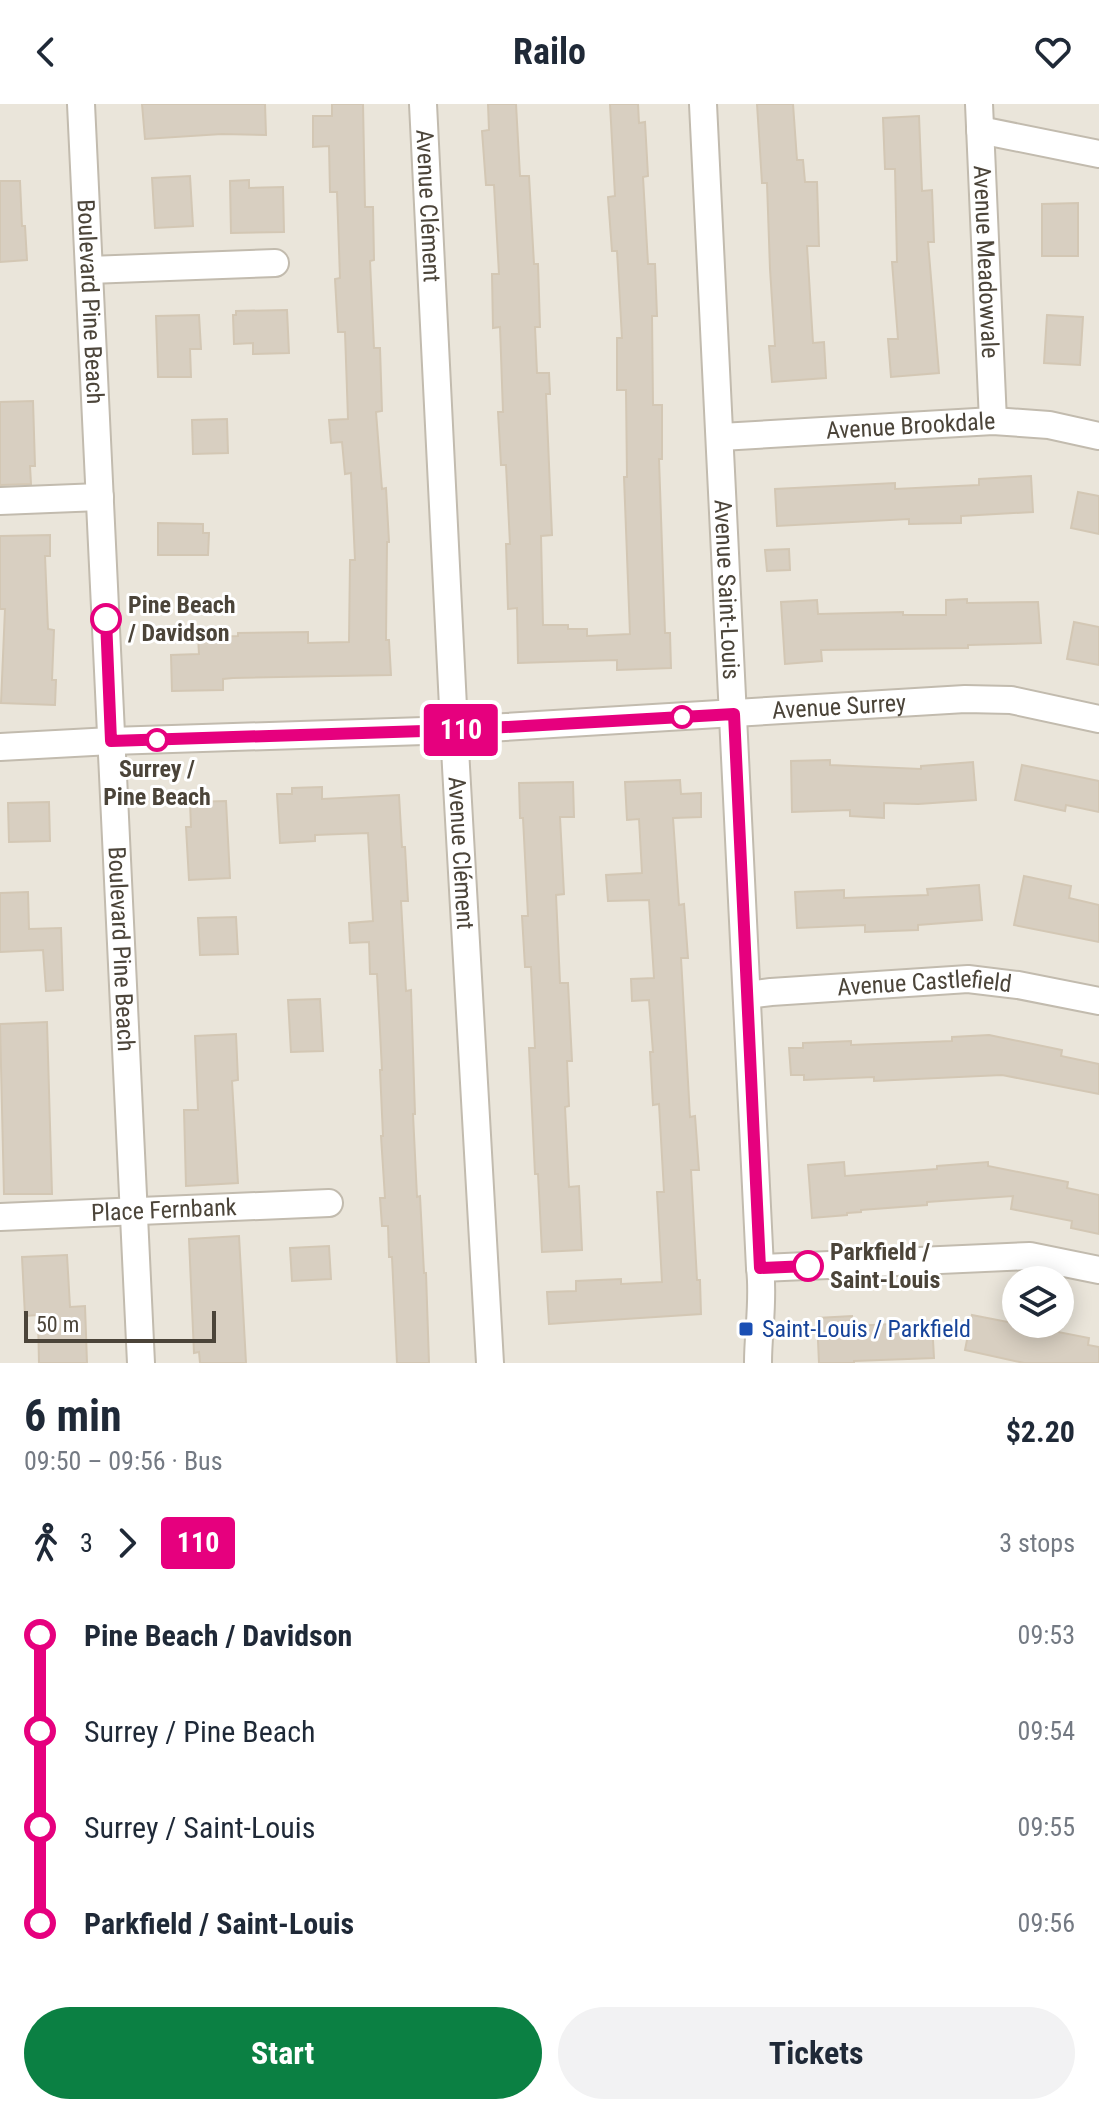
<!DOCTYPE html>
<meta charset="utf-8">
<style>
:root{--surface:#fff;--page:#f2f2f3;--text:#1f2937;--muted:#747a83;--accent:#0b8043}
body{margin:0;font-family:"Roboto Condensed",sans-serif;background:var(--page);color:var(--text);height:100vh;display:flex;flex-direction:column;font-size:30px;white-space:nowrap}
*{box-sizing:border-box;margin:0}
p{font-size:26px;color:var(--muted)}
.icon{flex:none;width:44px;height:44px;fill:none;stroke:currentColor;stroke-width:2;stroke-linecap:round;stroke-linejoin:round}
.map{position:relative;height:1259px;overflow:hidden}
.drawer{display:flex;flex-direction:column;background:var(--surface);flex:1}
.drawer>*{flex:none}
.badge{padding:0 16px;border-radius:6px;font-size:28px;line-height:52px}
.tools{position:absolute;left:1002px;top:1162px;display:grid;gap:16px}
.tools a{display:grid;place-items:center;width:72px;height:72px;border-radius:50%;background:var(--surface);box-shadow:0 4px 20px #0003;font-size:40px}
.scale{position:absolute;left:24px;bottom:20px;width:192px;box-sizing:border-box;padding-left:8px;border:4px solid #4b4439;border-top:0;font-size:22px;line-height:28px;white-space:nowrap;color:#4b4439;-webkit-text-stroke:6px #fff;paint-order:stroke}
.map>.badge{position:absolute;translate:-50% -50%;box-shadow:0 0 0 4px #fff}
.legs{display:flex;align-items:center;gap:12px;height:88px;padding:0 24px;font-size:26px}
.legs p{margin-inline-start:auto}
.overview{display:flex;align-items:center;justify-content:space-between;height:136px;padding:0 24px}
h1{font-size:44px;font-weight:700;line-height:60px}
.cta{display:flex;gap:16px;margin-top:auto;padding:16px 24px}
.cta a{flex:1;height:92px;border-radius:48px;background:var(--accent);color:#fff;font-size:32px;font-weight:700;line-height:92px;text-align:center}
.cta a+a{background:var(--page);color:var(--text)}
ul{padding:0 24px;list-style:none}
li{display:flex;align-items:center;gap:28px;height:96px;font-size:30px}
li i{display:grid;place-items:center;width:12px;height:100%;margin:0 10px;background:currentColor}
li i::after{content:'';width:20px;height:20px;margin:-10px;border:6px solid;border-radius:50%;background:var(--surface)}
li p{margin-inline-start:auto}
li:first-child i{background:linear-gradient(#0000 50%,currentColor 0)}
li:last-child i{background:linear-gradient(currentColor 50%,#0000 0)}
header{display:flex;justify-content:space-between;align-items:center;height:104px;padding:0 24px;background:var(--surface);font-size:36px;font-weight:700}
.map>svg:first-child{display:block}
</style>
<header><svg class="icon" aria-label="back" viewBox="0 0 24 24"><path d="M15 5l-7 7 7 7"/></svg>Railo<svg class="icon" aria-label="heart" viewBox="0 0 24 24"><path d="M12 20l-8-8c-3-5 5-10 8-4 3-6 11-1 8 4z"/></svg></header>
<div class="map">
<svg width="1099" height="1259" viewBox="0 0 1099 1259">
<rect width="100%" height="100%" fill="#f6f3ec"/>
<path fill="#eae5da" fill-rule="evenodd" d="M0 0H1099V1259H0ZM1016 1176H1060V1220H1016Z"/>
<path fill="#d8cfc1" stroke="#d3c7b4" stroke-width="2" d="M142 0H265L266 31 222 30 145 35Z
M332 0H363L365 103H373L374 156 370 157 374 244H380L382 307 376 308 382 385 386 384 389 438H387L386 536H389L391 571 233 574 223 575V586L172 587 171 551 199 550 198 533 238 532V529L308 528V539L349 538 350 456H355L351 369 345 370 342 338 331 339 329 316 348 315 345 228H338L335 175 340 174 337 88H330L329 42 313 43V12H332Z
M488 0H516L520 72H529L534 160H538L540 223H535L537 269H549L550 290H546L552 431 541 432 543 521H568V525H587V532L630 530 624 373H627L626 286H617V234H622L617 147H612L608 93 615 92 610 0H638L639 19 645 18 648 72 643 73 648 160H655L657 212H652L653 301H662V355H659L665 529H670L671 564 617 566V556L518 559 517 504 508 505 506 440H510L506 361H501L498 308H503L500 223 493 224 492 170H499L494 81H486L482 27 489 26Z
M757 0H793L797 56H803L805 78H817L819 142H807L813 239 824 238 826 274 772 278 769 242H775L770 165 767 79H762Z
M919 12 922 87 932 86 934 138H928L939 269 891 273 888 235H898L892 158H897L895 65H885L883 14Z
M190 72 193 122 155 124 152 74Z
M249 76V84L283 83 284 128 231 129 230 77Z
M0 77H20L22 122H25L27 156 0 158Z
M1078 99V152H1042V100Z
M287 206 289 249 253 250V239L234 240 233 211H236V207Z
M199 211 201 245H190L191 273H158L156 212Z
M1047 211 1083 213 1080 261 1044 259Z
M33 297 35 362H30L31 380 0 381V298Z
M227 315 228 349 193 350 192 316Z
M1031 372 1033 408 961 412V419L909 420V415L777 422 775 385 895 379V385L979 381V375Z
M1078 388 1099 392V430L1071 424Z
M158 419 203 420V429H209L208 451H158Z
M50 431V452H45L48 525 54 526 52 576H56L55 601 1 599 5 505H0V432Z
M789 445 790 466 767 467 765 446Z
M967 495V499L1038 498 1041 539 968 541V544L821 546 822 557 785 560 781 498 817 496 818 510 903 508V511H946V496Z
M1074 518 1099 523V561L1067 555Z
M830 656V661L921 665V662L973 658 976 696 918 700 884 699V714L850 712V706L792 708 791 657Z
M1022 661 1099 677V708L1066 701 1065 707 1015 696Z
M680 676 681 690 701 689V713L673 714 679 801 684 800 688 854H681L690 1013 695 1012 699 1066H691L697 1176H700L701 1210 549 1220 547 1188 576 1187V1177L621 1175V1180L662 1178 657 1088H664L659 1000 653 1001 650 948H653L649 896 632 897 631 875 654 874 649 796 608 797 606 771 642 769 639 715 627 716 625 678Z
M573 678 574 713H560L564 790 556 791 560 879H568L572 957H567L569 1002 565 1003 569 1083 579 1082 582 1146 542 1148 538 1070H535L529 944H535L531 863H525L522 812H528L523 714H520L519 679Z
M322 683V695L399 691 402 743H405L408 797H401L406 887 411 886 415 1010H413L417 1093 420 1092 424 1169H426L429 1259H397L392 1153H389L388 1122H382L380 1094H385L381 1032H383L380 966H382L377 870H370L369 838 350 839 349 819 373 817 368 729 315 731V737L280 739 277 690H292V684Z
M226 697 230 774 189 776 186 723H191L190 698Z
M49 698 50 737 9 738 8 699Z
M1024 772 1071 782 1069 794 1099 801V838L1014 821Z
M979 781 982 816 918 821V826L865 828V821L797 824 795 788 844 786V794L928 791 927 785Z
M28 788 29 825 61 824 63 886 46 887 43 846 0 848V789Z
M236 813 238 850 200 851 198 814Z
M320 895 323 947 291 948 288 896Z
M47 918 52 1090H4L0 920Z
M236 930 238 976 232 977 238 1079 186 1082 184 1006H198L195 932Z
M989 931 1062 946 1061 952 1099 960V990L1002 971 874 977V973L804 976V971H791L789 944H803V939L851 937V941L952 937V933Z
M844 1058 845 1072 937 1065V1062L988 1058V1062L1068 1078 1067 1084 1099 1091V1130L1071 1124 1072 1117 1011 1105 1013 1092 927 1098V1101L861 1106V1108L847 1109V1111L812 1114 808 1061Z
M239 1132 246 1259H200L199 1248 194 1249 189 1135Z
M329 1142 331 1175 292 1177 290 1144Z
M67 1151 70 1203 85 1202 87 1259H39L38 1211 25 1212 22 1153Z
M972 1211 1089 1234 1088 1241 1099 1243V1259H1024L965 1246Z
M852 1212V1222L932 1218 934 1254 854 1257V1259H819L817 1214Z"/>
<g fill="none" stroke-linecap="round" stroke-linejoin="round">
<g stroke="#c2bbae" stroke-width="30">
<g id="minor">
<path id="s1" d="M81 0 141 1259"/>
<path id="s2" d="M423 0 456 663 490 1259"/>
<path id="s3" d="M703 0 760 1164C764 1196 758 1227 758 1259"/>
<path id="s4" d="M979 0 993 317"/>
<path d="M980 26 1099 50"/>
<path d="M89 166 275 159"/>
<path id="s5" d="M721 333 993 317 1049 321 1099 332"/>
<path d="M0 397 100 393"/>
<path id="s6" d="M0 643 111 637 455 626 965 595 1011 596 1099 615"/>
<path id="s7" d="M747 891 771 888 968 875 1018 881 1099 897"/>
<path id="s8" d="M0 1113 329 1099"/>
<path d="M760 1164 1030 1152 1099 1166"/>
</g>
</g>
<use href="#minor" stroke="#fff" stroke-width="26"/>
</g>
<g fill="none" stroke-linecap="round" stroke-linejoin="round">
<g stroke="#fff" stroke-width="18">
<path id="line-1" d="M106 515 111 637 455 626 734 610 760 1164 808 1162"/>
</g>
<use href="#line-1" stroke="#e6007e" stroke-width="12"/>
</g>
<g fill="#fff" stroke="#e6007e" stroke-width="4">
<circle cx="106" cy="515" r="14"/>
<circle cx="682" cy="613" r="10"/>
<circle cx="157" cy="636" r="10"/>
<circle cx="808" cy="1162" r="14"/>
</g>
<rect fill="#1a4fb4" stroke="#fff" stroke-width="3" x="738" y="1217" width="16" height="16" rx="4"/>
<g text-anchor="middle" stroke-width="6" stroke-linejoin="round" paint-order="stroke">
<g font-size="24" fill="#4b4439" stroke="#fff">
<text dy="8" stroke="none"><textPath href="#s2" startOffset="102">Avenue Clément</textPath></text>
<text dy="8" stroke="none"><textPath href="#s4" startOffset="158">Avenue Meadowvale</textPath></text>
<text dy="8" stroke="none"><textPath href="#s1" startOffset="198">Boulevard Pine Beach</textPath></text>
<text dy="8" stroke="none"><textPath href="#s5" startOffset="190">Avenue Brookdale</textPath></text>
<text dy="8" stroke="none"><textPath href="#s3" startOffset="486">Avenue Saint-Louis</textPath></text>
<text dy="8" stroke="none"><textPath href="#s6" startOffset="840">Avenue Surrey</textPath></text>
<text dy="8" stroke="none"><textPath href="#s2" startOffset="750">Avenue Clément</textPath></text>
<text dy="8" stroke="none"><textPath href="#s1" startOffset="846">Boulevard Pine Beach</textPath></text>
<text dy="8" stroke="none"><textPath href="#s7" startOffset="178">Avenue Castlefield</textPath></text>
<text dy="8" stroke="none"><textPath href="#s8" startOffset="164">Place Fernbank</textPath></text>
</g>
<g font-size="24" font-weight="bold" fill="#4b4439" stroke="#fff" text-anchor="start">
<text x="128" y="509">Pine Beach<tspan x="128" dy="28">/ Davidson</tspan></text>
<text x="157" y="673" text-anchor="middle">Surrey /<tspan x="157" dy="28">Pine Beach</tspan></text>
<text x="830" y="1156">Parkfield /<tspan x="830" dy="28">Saint-Louis</tspan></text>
</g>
<g font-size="24" fill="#164399" stroke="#fff" text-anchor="start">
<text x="762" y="1233">Saint-Louis / Parkfield</text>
</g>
</g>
</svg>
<div class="tools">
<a><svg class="icon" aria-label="layers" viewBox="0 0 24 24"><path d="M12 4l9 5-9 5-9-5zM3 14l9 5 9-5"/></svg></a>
</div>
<div class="scale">50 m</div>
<b class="badge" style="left:461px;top:626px;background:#e6007e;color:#fff">110</b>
</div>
<section class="drawer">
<div class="overview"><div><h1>6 min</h1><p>09:50 – 09:56 · Bus</p></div><b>$2.20</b></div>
<div class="legs"><svg class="icon" aria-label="walk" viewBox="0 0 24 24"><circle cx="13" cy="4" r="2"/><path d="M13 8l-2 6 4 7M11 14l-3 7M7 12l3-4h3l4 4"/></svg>3<svg class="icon" aria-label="forward" viewBox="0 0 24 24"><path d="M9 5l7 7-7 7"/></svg><b class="badge" style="background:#e6007e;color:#fff">110</b><p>3 stops</p></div>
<ul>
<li><i style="color:#e6007e"></i><b>Pine Beach / Davidson</b><p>09:53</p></li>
<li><i style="color:#e6007e"></i><span>Surrey / Pine Beach</span><p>09:54</p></li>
<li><i style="color:#e6007e"></i><span>Surrey / Saint-Louis</span><p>09:55</p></li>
<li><i style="color:#e6007e"></i><b>Parkfield / Saint-Louis</b><p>09:56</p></li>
</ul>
<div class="cta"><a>Start</a><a>Tickets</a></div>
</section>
